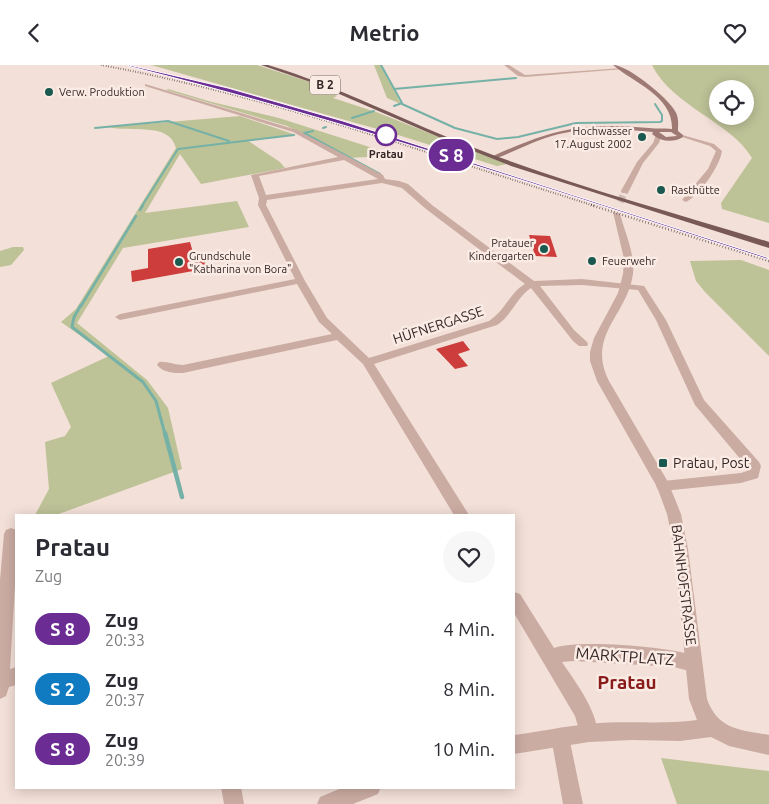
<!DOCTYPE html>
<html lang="de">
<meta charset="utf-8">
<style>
:root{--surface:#fff;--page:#f7f7f7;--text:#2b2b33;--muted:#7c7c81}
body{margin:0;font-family:Ubuntu,sans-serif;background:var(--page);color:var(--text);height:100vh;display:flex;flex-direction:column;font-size:19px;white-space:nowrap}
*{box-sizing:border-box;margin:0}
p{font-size:16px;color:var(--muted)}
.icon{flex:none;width:28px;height:28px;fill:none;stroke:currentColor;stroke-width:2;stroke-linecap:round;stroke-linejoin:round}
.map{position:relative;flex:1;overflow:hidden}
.details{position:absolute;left:15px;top:449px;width:500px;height:275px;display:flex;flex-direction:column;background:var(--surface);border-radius:0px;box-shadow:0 2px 12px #0003}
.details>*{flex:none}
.badge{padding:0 10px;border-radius:16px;font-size:18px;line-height:32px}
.controls{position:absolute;left:709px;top:15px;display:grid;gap:10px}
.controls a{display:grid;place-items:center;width:45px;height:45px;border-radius:50%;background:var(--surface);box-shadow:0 2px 12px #0003;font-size:25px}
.map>.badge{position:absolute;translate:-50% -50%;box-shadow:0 0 0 2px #fff}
.round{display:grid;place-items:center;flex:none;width:52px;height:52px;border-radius:26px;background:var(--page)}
.head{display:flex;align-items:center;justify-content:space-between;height:85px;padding:0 20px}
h1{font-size:24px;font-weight:700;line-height:38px}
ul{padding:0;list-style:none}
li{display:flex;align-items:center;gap:15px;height:60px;padding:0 20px}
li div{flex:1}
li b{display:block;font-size:19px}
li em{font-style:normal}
li .badge{min-width:55px;font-weight:700;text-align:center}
header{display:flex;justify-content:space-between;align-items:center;height:65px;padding:0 20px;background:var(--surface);font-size:22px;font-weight:700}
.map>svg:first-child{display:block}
</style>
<header><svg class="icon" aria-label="back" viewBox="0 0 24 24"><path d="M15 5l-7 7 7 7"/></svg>Metrio<svg class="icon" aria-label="heart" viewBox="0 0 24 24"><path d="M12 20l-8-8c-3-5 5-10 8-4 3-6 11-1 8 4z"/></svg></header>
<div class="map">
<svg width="769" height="739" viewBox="0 0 769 739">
<rect width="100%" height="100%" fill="#f3e0d8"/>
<path fill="#bec297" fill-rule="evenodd" d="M151 0H257L319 20 337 31 333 33 376 47 507 99 497 101 395 69Z
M374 0H381L401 39 387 33Z
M652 0H769V158L722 144 721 138 752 93C732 58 671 40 652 0ZM718 24H745V51H718Z
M168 24 212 37 279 53 385 87 367 92 349 93 287 61 166 25Z
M240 51 296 70 247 75 280 97 285 103 201 119 180 89 145 148 237 136 249 162 123 183 77 258 147 315 168 343 182 404 56 450H35L49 424 45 377 65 371 71 362 51 318 109 291 61 257 76 244 176 83C169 56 130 68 109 62Z
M13 182H23L24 185 11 200 0 202V186Z
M741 195 769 205V291L705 227 696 216 690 196Z
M661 693 769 706V739H677Z"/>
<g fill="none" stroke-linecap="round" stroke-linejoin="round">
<path stroke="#75b1a6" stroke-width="2" d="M381 0 402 38 394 41
M394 24 516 13
M402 39 455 63 497 74 518 72 576 58 660 57 662 56V50L655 39
M352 53 374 46
M95 63 168 56 229 76
M323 63 326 62
M304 68 380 109
M304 68 313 66
M142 141 178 84 294 70"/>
<path stroke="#75b1a6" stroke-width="2.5" d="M140 145 143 140
M81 241 136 151"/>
<path stroke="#75b1a6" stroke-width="3" d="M81 240 74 252 72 262 143 317 156 336 165 369"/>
<path stroke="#75b1a6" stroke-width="4.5" d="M165 368 182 432"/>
</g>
<path fill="#cd3d3b" d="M529 170 550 171 557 192 535 191Z
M190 177 194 191 198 190 210 203 132 217 131 206 148 203V184Z
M463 276 470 285 458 289 468 301 455 304 436 284Z"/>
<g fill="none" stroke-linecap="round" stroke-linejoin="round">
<path stroke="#cdbbb4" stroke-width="7" stroke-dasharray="7 3" stroke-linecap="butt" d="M620 137 625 126"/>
<path fill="#cbaca3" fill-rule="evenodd" d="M504 0H509L525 10 622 3 624 4 525 12 518 11Z
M145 19 297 65 383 110 385 114 399 116 408 119 432 140 534 216 582 214 644 221 666 255 704 335 759 397 761 401 758 413 741 418 663 426 658 425 656 421 658 417 663 416 741 408 747 406V402L695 340 656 255 638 225 582 220 540 221 574 265 587 277 588 279 587 281H579L573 276 531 223C517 232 512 250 497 260L374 299 469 450H454L363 299 337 275 183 308C173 308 164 308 157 300L159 297C166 296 175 300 183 300L332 269 319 257 297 219 120 255 115 252 120 249 295 214 258 140 259 133 251 110 338 92 293 67 145 21ZM344 95 378 114 266 130 259 111ZM382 118 402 123 426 144 525 219C511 226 505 246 489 256L369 293 327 253 305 216 266 140 267 135Z
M679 69 714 79 722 86C720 101 699 131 686 137L682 135 708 104 716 86 710 81 679 71Z
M11 463 16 465V503L10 604 16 602V620L9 622 6 631 0 634V515L4 469 6 465Z
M514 527 520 529 554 583C578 574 674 582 699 592L702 598 699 604 693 607 674 602 574 596 562 597C574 615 604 654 596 675L589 677 582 675 575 651 514 548Z
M560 663 567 665 569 672 583 739H563L551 672 553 665Z
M221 722H241L244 739H224Z"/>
<path fill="#cbaca3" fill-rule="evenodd" d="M656 70 661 71 659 78 643 98 628 128H622L621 126 637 97 653 78Z
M613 147 620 149C625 168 635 188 633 209 627 251 586 270 609 316L668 417 681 449 688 484 707 634C718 665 741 665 769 670V690L729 681 711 672 680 676 632 675 589 677 514 689V670C539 667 564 661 590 659 625 655 662 660 697 655L689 634 674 484 667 449 657 422 597 316 590 296V287L594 273 618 228 623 209 624 194Z
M344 722H381L378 729 353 739H317L320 732Z"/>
<path fill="#9f7a75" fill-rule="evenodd" d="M613 0C628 0 668 33 675 46 679 52 678 59 678 66L683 70V72C673 78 661 77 652 69L653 67C621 64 590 62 559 69 538 74 518 85 497 93H493V91C553 64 583 57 649 63 657 64 664 63 672 64 673 31 634 18 613 0ZM659 67H671L677 71 666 72Z"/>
<path fill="#795956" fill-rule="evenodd" d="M261 0H268C341 22 408 58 480 85 574 121 672 147 769 177V183L511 101 448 76 316 19Z"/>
<path stroke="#362726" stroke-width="2" stroke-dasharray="0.5 2" stroke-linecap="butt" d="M101 0C269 31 432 90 595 141"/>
<path stroke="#362726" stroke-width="2.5" stroke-dasharray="0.5 2.5" stroke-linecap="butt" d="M591 140 769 196"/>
</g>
<path fill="#6b2c94" stroke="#fff" d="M128 1 129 0 228 23 343 56 769 193 767 194C555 126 344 55 128 1Z"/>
<g fill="#19594f" stroke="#faebe4" stroke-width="2">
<circle cx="49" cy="27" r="5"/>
<circle cx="642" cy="72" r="5"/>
<circle cx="661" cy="125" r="5"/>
<circle cx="544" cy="184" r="5"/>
<circle cx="592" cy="196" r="5"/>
<circle cx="179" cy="197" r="5"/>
<rect x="658" y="393" width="10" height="10" rx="2.5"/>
</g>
<circle fill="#fff" stroke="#6b2c94" stroke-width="2.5" cx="386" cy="70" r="10"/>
<g text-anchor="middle" stroke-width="5" stroke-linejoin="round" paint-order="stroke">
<g font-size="11" fill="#362726" stroke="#faebe4" text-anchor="start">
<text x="59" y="31">Verw. Produktion</text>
<text x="632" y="70" text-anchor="end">Hochwasser<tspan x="632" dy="13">17.August 2002</tspan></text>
<text x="671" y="129">Rasthütte</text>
<text x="534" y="182" text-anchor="end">Pratauer<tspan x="534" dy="13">Kindergarten</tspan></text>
<text x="189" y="195">Grundschule<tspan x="189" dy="13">"Katharina von Bora"</tspan></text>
<text x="602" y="200">Feuerwehr</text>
</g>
<g font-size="11" font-weight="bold" fill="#362726" stroke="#faebe4">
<text x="386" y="93">Pratau</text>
</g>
<rect fill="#faebe4" stroke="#71625f" stroke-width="1" x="310" y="10.5" width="30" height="19" rx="4"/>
<g font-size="12" font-weight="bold" fill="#362726">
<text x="325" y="24">B 2</text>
</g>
<g font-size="14" fill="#362726" stroke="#faebe4">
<text transform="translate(438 260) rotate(-18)" y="5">HÜFNERGASSE</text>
<text transform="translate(684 520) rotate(83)" y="5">BAHNHOFSTRASSE</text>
</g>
<g font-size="14" fill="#362726" stroke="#faebe4" text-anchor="start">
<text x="673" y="403">Pratau, Post</text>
</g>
<g font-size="16" fill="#362726" stroke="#faebe4">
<text transform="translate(625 591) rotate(4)" y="6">MARKTPLATZ</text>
</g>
<g font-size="19" font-weight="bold" fill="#891b1a" stroke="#faebe4">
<text x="627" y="624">Pratau</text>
</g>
</g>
</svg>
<div class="controls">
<a><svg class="icon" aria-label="locate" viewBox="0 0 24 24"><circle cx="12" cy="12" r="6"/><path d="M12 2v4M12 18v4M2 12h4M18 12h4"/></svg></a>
</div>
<b class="badge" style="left:451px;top:90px;background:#6b2c94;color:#fff">S 8</b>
<section class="details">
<div class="head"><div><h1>Pratau</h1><p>Zug</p></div><a class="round"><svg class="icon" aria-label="heart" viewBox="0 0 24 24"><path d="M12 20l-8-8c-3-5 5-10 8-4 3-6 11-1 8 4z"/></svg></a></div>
<ul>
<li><span class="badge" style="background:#6b2c94;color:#fff">S 8</span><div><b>Zug</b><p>20:33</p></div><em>4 Min.</em></li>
<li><span class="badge" style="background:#107bc0;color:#fff">S 2</span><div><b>Zug</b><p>20:37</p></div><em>8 Min.</em></li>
<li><span class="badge" style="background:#6b2c94;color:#fff">S 8</span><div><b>Zug</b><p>20:39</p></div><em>10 Min.</em></li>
</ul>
</section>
</div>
